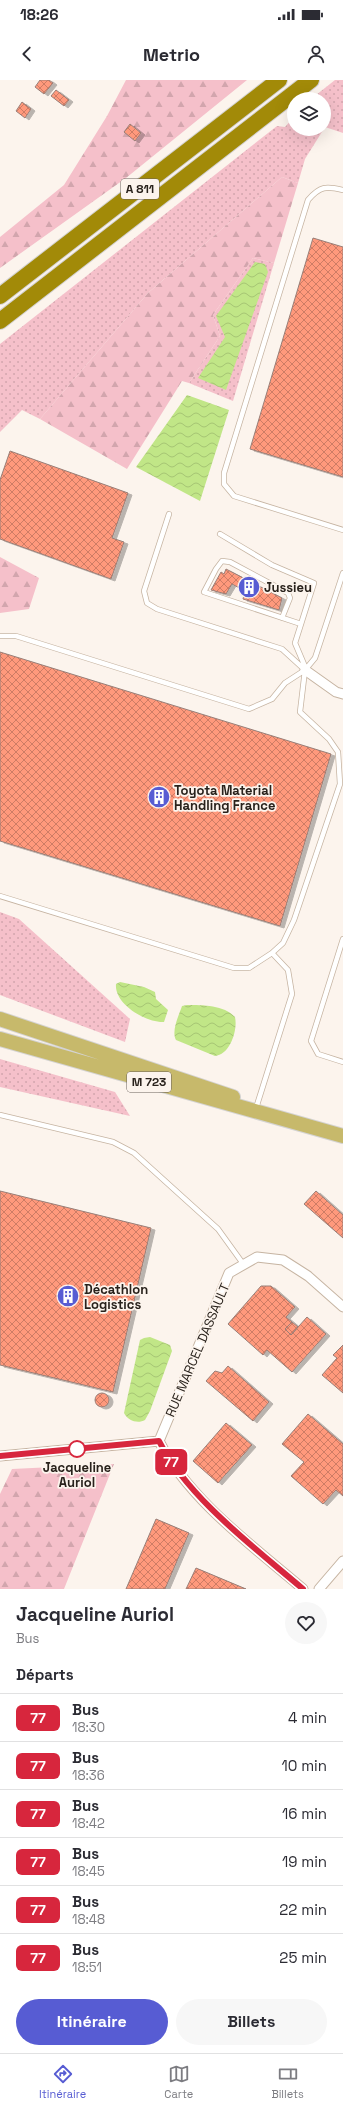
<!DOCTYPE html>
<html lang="fr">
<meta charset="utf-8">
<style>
:root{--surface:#fff;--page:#f7f7f7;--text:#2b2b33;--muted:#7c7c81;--line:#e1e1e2;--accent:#575cd3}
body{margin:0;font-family:"Space Grotesk",sans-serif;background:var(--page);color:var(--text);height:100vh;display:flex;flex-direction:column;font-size:15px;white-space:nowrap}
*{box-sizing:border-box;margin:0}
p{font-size:13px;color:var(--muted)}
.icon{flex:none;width:22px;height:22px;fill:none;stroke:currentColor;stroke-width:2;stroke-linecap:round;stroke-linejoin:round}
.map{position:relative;height:1509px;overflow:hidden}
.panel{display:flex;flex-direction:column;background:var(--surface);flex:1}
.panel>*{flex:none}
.badge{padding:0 8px;border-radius:6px;font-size:14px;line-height:26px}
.controls{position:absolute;left:287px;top:12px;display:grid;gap:8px}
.controls a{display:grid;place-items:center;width:44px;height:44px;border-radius:50%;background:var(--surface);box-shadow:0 4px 16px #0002;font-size:20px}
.map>.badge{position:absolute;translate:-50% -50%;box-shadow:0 0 0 2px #fff}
h2{padding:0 16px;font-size:15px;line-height:36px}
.round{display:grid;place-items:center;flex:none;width:42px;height:42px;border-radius:21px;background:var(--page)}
.summary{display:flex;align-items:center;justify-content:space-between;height:68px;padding:0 16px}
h1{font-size:19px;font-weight:700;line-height:30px}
.action{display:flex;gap:8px;margin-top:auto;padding:8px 16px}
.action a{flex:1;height:46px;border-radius:24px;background:var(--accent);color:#fff;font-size:16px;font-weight:700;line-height:46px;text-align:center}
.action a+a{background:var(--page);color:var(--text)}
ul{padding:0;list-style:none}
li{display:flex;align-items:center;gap:12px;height:48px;padding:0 16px;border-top:1px solid var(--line)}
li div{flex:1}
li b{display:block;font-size:15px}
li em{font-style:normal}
li .badge{min-width:44px;font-weight:700;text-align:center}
.status{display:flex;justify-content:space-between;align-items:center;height:28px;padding:0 20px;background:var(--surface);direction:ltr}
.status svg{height:11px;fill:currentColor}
header{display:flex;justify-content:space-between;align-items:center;height:52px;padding:0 16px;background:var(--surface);font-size:18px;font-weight:700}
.dock{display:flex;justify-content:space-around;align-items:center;height:56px;border-top:1px solid var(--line);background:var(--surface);font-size:11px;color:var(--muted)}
.dock a{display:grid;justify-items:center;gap:2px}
.dock .active{color:var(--accent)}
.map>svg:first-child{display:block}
</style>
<div class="status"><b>18:26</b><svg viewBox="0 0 49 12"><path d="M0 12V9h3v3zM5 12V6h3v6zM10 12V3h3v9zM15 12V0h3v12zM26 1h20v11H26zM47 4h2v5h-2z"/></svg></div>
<header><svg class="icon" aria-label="back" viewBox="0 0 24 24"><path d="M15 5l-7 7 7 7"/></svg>Metrio<svg class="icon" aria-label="person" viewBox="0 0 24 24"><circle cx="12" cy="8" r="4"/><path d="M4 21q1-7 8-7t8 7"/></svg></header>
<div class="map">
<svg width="343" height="1509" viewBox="0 0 343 1509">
<defs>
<pattern id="grass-dots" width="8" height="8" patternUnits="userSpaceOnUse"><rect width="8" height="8" fill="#f5c0ca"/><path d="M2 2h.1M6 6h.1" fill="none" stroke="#d2a5ad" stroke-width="1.8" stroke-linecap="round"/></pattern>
<pattern id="forest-firs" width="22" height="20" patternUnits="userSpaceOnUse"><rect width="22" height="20" fill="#f5c0ca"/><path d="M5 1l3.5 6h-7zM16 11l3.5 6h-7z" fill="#d2a5ad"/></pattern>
<pattern id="water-waves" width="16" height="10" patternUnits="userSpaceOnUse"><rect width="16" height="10" fill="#c1e687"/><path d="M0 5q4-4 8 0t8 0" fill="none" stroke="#a6c574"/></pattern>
<pattern id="building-cross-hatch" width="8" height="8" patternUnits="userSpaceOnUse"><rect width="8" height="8" fill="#ff997c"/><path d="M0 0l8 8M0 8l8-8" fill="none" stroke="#ce7c65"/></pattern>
<filter id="shadow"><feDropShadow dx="4" dy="2" stdDeviation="0" flood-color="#0004"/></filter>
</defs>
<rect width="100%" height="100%" fill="#fcf4ed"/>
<path fill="url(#grass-dots)" d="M335 0H343V53L325 47 305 79 298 103 282 97 148 213 40 339 22 330 0 352V264L277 46 285 47 294 37V49H324V19H311Z
M253 178 274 183 233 321 189 303 220 256 213 235Z
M0 832 19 839 130 939 125 962 0 915Z
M0 979 115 1012 130 1036 0 1007Z"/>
<path fill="url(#forest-firs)" d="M126 0H247L126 98 0 188V157L64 105 107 36Z
M282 97 298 103 274 183 253 178 213 235 220 256 189 303 182 301 127 389 40 339 148 213Z
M0 477 39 498 29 529 0 533Z
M114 1384 64 1509H0V1414L12 1389Z"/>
<path fill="url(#water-waves)" d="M255 182 265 184 268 192 226 310 198 298 225 257 216 236Z
M187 315 229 330 200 421 136 387Z
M120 902 144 907 155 912 156 919 168 930 164 942C146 943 114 924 116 904Z
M187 925C203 925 224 925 235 937 238 950 230 975 215 976L176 960C171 951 179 935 182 926Z
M150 1257 170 1265 172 1271 150 1331 145 1340C138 1344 128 1341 124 1333L140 1260 144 1258Z"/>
<path fill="url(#building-cross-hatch)" stroke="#987f78" filter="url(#shadow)" d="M40 0H49L53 3 44 14 35 7Z
M56 10 69 20 64 26 51 16Z
M22 22 31 29 25 38 16 31Z
M130 44 141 53 135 61 124 52Z
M313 158 343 167V397L250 369Z
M10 371 128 413 112 458 124 462 111 499 0 459V400Z
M226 489 282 518 279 530 243 519 245 511 232 504 226 514 211 510 221 492 224 494Z
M0 572 331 674 280 846 0 761Z
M0 1111 151 1148 113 1312 0 1285Z
M316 1111 343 1135V1158L304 1124Z
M261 1206H271L295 1227 286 1237 292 1242 285 1249 291 1255 307 1237 326 1254 292 1292 267 1270 263 1275 228 1244Z
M292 1242 298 1247 291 1255 285 1249Z
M343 1265V1313L322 1295 337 1278 333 1275Z
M228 1286 269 1322 253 1341 206 1301 215 1291 222 1293Z
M95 1320a7 7 0 1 1 14 0a7 7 0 1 1-14 0Z
M308 1334 343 1364V1416L336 1410 323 1424 291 1396 304 1382 282 1364Z
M226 1343 252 1365 218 1403 193 1381Z
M156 1439 189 1453 165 1509H126Z
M196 1488 246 1509H186Z"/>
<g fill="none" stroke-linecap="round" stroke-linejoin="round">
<g stroke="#c6b4a2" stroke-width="6">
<path id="lane" d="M343 110C326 106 320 106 308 120L224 393V404L234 416 343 450
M169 434 144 511 147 523 157 529 282 569 305 590
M220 454 272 485 314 503 295 563 306 589
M282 538 290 518 288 513 230 482 222 481 216 489 204 512 301 544
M0 556H16L249 629 272 619 285 603 305 590 315 578 343 493
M0 816 234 888H249L272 873 283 863 294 840 340 704 338 672 329 659 300 632 305 590
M343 859 311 961 318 974 343 982
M257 1025 292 914 288 890 272 873
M0 1035 113 1062 134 1073 218 1149 244 1185"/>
</g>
<g stroke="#c6b4a2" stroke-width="11">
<path id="street" d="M305 590 336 612 343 614
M159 1361 229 1193 257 1177 283 1180 308 1196 343 1227
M159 1361C188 1419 254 1467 303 1509
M0 1376 159 1361
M319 1509 343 1481"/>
</g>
<g stroke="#d4d3d2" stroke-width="16">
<path id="primary" d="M0 939 233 1017
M0 959 343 1056"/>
</g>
<g stroke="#d4d3d2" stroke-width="18">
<path id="highway" d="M0 216 279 0
M0 241 311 0"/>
</g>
<use href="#lane" stroke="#fff" stroke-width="4.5"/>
<use href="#street" stroke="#fff" stroke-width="9"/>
<use href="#primary" stroke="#c7b96b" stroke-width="14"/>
<use href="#highway" stroke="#a28a08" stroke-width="16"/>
</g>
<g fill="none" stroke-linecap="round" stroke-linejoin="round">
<g stroke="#fff" stroke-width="9">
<path id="line" d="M0 1376 159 1361C188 1418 254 1467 303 1509"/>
</g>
<use href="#line" stroke="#d7263d" stroke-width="6"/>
</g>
<defs>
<g id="building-disc" transform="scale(1.15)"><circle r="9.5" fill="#575cd3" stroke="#fcf4ed"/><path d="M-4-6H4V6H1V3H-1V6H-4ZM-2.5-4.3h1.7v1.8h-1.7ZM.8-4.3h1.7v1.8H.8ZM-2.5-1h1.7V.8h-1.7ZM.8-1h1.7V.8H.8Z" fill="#fff"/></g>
</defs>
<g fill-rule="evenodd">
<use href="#building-disc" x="249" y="507"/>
<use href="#building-disc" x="159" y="717"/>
<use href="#building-disc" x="68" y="1216"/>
</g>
<circle fill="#fff" stroke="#d7263d" stroke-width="2" cx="77" cy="1369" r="8"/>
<g text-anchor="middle" stroke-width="3.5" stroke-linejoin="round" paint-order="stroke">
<g fill="#fcf4ed" stroke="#68615b" stroke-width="1">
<rect x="121" y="99" width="38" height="20" rx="3"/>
<rect x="127" y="992" width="44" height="20" rx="3"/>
</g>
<g font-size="12" font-weight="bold" fill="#29221c">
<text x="140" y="113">A 811</text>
<text x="149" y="1006">M 723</text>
</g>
<g font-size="13" font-weight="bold" fill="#29221c" stroke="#fcf4ed" text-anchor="start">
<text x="264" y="512">Jussieu</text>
<text x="174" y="715">Toyota Material<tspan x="174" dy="15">Handling France</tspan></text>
<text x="84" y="1214">Décathlon<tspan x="84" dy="15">Logistics</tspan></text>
</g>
<g font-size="13" fill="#29221c" stroke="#fcf4ed">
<text transform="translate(197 1270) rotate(-67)" y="5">RUE MARCEL DASSAULT</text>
</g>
<g font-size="13" font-weight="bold" fill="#29221c" stroke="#fcf4ed">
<text x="77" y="1392">Jacqueline<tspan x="77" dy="15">Auriol</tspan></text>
</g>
</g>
</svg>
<div class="controls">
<a><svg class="icon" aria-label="layers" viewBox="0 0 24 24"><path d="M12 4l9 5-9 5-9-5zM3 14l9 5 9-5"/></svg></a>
</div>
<b class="badge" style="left:171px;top:1382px;background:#d7263d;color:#fff">77</b>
</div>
<section class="panel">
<div class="summary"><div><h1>Jacqueline Auriol</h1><p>Bus</p></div><a class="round"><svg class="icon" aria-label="heart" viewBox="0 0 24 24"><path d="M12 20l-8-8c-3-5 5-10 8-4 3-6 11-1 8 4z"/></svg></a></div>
<h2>Départs</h2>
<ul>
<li><span class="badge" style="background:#d7263d;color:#fff">77</span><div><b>Bus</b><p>18:30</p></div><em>4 min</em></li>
<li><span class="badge" style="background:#d7263d;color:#fff">77</span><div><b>Bus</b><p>18:36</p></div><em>10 min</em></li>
<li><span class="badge" style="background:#d7263d;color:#fff">77</span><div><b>Bus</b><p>18:42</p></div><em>16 min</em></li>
<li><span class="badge" style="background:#d7263d;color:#fff">77</span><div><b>Bus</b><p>18:45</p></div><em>19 min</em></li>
<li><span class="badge" style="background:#d7263d;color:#fff">77</span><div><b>Bus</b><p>18:48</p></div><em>22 min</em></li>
<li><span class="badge" style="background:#d7263d;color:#fff">77</span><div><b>Bus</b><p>18:51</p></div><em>25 min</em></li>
</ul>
<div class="action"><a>Itinéraire</a><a>Billets</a></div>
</section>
<nav class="dock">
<a class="active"><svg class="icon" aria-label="directions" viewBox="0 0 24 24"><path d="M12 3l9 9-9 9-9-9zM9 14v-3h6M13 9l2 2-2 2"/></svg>Itinéraire</a>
<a><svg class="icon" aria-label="map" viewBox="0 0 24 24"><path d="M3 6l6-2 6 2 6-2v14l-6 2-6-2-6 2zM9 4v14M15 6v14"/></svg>Carte</a>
<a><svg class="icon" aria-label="tickets" viewBox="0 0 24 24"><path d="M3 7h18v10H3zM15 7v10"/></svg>Billets</a>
</nav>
